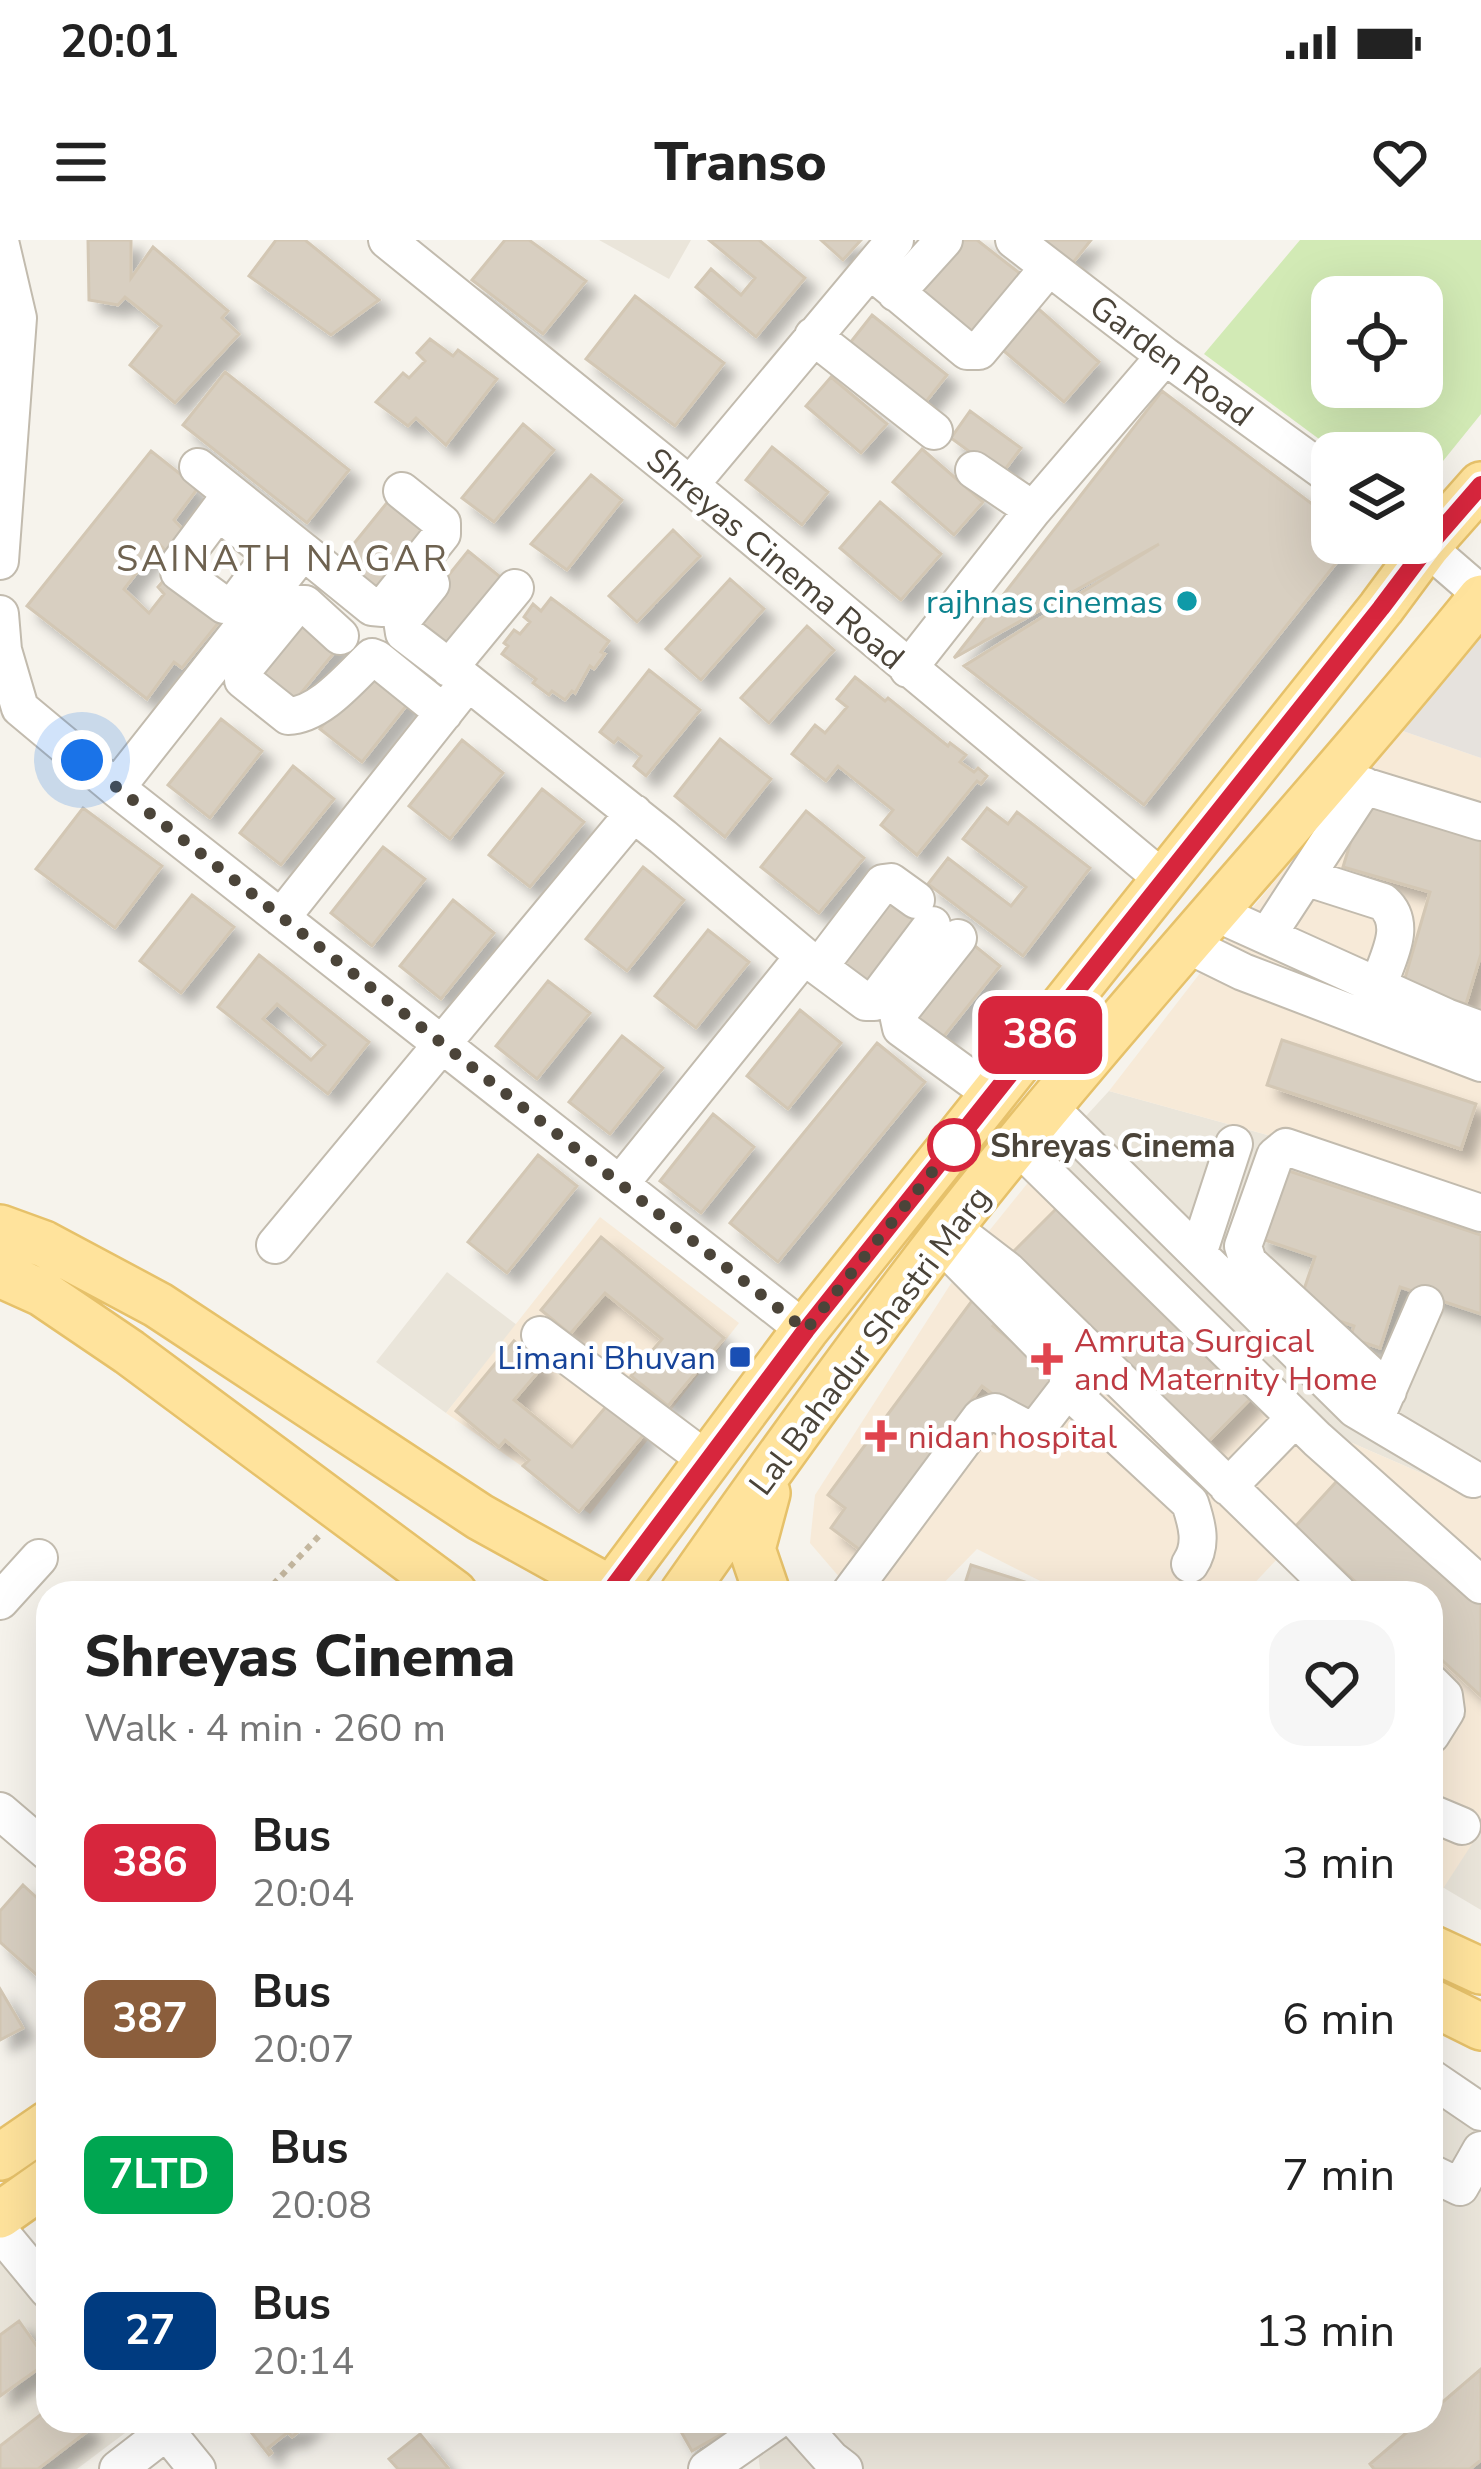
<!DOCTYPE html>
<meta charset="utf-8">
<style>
:root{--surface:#fff;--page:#f6f6f6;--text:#222;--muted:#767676}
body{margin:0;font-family:"Nunito Sans",sans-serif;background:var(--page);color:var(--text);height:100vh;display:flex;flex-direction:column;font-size:45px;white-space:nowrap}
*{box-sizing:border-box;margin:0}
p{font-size:39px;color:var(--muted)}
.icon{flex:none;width:66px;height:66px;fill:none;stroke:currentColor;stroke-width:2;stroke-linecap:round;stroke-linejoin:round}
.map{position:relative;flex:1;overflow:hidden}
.side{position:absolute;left:36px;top:1341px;width:1407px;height:852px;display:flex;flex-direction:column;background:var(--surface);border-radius:36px;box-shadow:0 12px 48px #0002}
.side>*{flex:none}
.badge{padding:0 24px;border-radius:18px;font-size:42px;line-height:78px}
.buttons{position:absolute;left:1311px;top:36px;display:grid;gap:24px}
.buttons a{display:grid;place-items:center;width:132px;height:132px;border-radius:24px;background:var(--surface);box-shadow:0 12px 48px #0002;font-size:60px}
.you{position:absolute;width:60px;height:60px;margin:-30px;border:9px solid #fff;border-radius:50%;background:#1a73e8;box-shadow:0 0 0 18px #1a73e833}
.map>.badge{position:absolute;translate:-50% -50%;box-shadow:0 0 0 6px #fff}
.round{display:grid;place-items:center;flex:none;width:126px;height:126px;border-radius:36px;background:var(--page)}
.headline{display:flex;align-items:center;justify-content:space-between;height:204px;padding:0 48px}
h1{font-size:57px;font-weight:800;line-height:90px}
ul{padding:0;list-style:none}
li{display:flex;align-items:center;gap:36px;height:156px;padding:0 48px}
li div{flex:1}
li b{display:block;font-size:45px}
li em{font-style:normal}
li .badge{min-width:132px;font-weight:700;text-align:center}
.status{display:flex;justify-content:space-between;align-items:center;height:84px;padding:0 60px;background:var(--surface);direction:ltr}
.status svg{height:33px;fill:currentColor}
header{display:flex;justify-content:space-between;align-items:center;height:156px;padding:0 48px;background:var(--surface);font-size:54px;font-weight:800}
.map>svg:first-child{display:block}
</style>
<div class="status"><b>20:01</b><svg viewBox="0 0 49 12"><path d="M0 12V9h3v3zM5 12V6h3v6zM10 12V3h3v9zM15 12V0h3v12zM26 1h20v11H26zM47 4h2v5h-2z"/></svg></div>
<header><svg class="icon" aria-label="menu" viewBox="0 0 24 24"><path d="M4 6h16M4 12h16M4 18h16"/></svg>Transo<svg class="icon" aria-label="heart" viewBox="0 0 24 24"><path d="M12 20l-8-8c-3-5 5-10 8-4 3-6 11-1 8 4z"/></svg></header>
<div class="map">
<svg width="1481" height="2229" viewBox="0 0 1481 2229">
<defs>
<filter id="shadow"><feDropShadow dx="11" dy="11" stdDeviation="6" flood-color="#0004"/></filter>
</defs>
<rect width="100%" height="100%" fill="#f6f3ec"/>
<path fill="#eae5da" d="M599 0H691L669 39Z
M1109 851 1481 954V1259L1343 1199 1052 913Z
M447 1032 517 1085 446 1173 376 1122Z
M1481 1574V1670L1434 1642Z
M1431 1832 1481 1861V2229H760L754 2181H1431Z
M0 2013 48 2076V2181H128L133 2187 77 2229H0Z"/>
<path fill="#f7ead8" d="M1400 490 1481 518V954L1109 851 1221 706Z
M1052 913 1343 1199 1481 1259V1590L1435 1661 1431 1660V1353H1317L1279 1317 1245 1353H1064L977 1309 934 1353H853L810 1303 815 1255 968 1017Z
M600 977 739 1083 590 1274 446 1173Z"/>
<path fill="#e6e2dd" d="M1481 396V518L1400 490Z"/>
<path fill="#d2eab5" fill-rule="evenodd" d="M1300 0H1481V174L1422 247V213H1338L1204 114ZM1332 57H1422V147H1332Z"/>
<path fill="#d8cfc1" stroke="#d3c7b4" stroke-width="3" fill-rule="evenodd" filter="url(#shadow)" d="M88 0H131V38L153 7 228 71 222 78 239 94 175 163 130 125 161 86 125 57 118 65 89 60Z
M276 0H305L379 60 331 95 249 36Z
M505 0H529L586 41 543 94 472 40Z
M709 0H759L805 38 756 97 696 47 711 29 741 55 755 38Z
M821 0H861L843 20Z
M954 0H977L1027 39 972 104 911 46Z
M1042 0H1091L1072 24Z
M635 56 724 123 675 186 586 119Z
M1034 65 1099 122 1064 162 998 106Z
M872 75 947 135 921 168 846 108Z
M430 99 453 116 458 110 497 139 446 205 416 178 408 186 376 162 403 133 409 138 425 121 417 113Z
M225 132 349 230 307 283 183 185Z
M831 137 887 184 861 213 806 166Z
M1162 151 1332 279V303H1352L1144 565 964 426 1159 304 954 418Z
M970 171 1021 208 1001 235 951 198Z
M523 184 554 210 494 282 462 258Z
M772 207 828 252 802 285 746 240Z
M922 209 983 262 954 295 893 242Z
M151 211 198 248 174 280 188 295 172 317 159 304 124 349 149 373 164 354 158 347 169 334 224 376 182 428 174 422 147 459 27 366Z
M591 235 622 260 567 330 531 304Z
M394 254 435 286 380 355 339 322Z
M880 262 941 314 901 360 840 308Z
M673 290 700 316 637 382 609 356Z
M468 311 509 344 448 421 406 388Z
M730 339 764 369 701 440 666 409Z
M551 358 609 401 601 412 605 414 594 429 590 426 575 453 572 451 565 460 552 451 549 455 533 443 536 439 502 414 508 406 504 403 514 390 520 394 530 382 524 377 533 364 541 371Z
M300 370 342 403 288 469 247 437Z
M807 386 834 410 769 483 741 458Z
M373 423 414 456 362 522 320 489Z
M649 430 700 470 646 536 634 526 641 516 618 498 614 503 600 492Z
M855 437 885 461 888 458 948 506 950 503 966 515 960 522 974 532 978 528 987 536 981 544 977 541 917 615 881 585 893 570 838 526 826 541 792 514 815 485 825 493 847 467 837 459Z
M221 479 262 511 210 578 168 545Z
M720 499 771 539 725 597 675 556Z
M462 500 503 533 450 599 409 566Z
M293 526 334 559 281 625 240 593Z
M542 549 584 582 530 647 489 615Z
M1363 561 1481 596V714L1466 764 1403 745 1430 652 1343 627Z
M83 568 162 626 115 688 36 629Z
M987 568 1008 584 1017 572 1090 628 1023 716 928 644 948 618 1011 666 1026 647 963 599Z
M806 571 864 618 819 673 761 627Z
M383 607 425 639 372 706 331 673Z
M643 627 684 660 627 731 586 699Z
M888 652 926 680 870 753 833 725Z
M192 655 234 687 181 753 140 721Z
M453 660 494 693 441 759 400 726Z
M708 690 749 722 696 788 655 756Z
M970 702 1000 726 940 801 910 776Z
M259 715 369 802 328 854 218 767ZM277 764 325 805 311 820 263 779Z
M548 741 590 773 537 839 496 806Z
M800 770 841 803 788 869 747 836Z
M622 796 663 828 610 894 569 862Z
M1282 800 1476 864 1461 909 1267 845Z
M877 803 925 842 778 1022 730 983Z
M713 874 754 907 701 973 660 941Z
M538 915 577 946 507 1033 468 1002Z
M1283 929 1481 995V1074L1400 1047 1380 1108 1350 1098 1354 1086 1298 1067 1315 1017 1259 998Z
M1061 964 1255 1154 1205 1205 1011 1014Z
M601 997 724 1098 668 1166 631 1136 662 1099 605 1053 570 1094 541 1070Z
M977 1054 1003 1073 993 1086 1062 1142 1028 1180 982 1146 860 1310 831 1288 845 1268 828 1255Z
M514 1101 543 1126 514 1160 572 1207 609 1163 646 1192 579 1272 523 1226 529 1220 505 1200 499 1207 456 1171Z
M1345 1232 1481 1356V1456L1431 1410V1353H1368L1295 1287Z
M971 1325 1041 1347 1039 1353H962Z
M23 1645 48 1668V1745L0 1702V1671Z
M0 1749 23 1788 0 1800Z
M19 2081 48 2122 0 2156V2095Z
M1481 2129V2220L1470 2229H1374L1370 2224 1420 2181H1431V2172Z
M48 2169V2181H82L89 2190 38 2229H0V2206Z
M312 2181 292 2197 288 2192 268 2208 272 2213 269 2215 243 2182Z
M675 2181H724L729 2190 692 2211Z
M420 2194 449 2229H398L389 2219Z"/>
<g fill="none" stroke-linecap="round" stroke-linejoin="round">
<g stroke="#c2bbae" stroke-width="40">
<path id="minor" d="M387 0 690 245 1163 639
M1014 0 1165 116 1332 237
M0 1 18 78 0 321
M871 31 967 111H979L1049 27
M896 53 944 0
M813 96 934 191
M974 230 1033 270
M690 245 895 0
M231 282 265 309 267 321 234 365H224L179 332V324L231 254
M1422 303 1481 354
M303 311 372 367 383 368 442 294V283L402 251
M431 344 402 380 404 393 468 442
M0 374 3 410 20 468 116 548 805 1090
M340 396 305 364H297L243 430V440L288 476C320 475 350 438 372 417L377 419 444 473
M449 428 515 348
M908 429 1033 270 1165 116
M1341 539 1481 582
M116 548 303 311 198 227
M1308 638 1383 662C1409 685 1387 718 1378 747
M1214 672 1446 777 1481 790
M281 678 468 442 663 597 804 716 620 944
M1267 696 1365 546
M958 698 898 774 901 788 993 855
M1186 704 1243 732 1481 823
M804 716 866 762H874L932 685
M819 727 883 643 891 642 916 660
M1049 867 1355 1169 1473 1239
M1018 906 1317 1199 1481 1345
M951 987 1007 1030 1338 1353
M275 1005 634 573
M1198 1014 1234 904
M540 1095 708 1221
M1067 1149 1190 1263C1197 1284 1203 1305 1190 1324
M1388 1151 1248 1022 1243 1006 1275 916 1286 907 1481 973
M1379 1170 1425 1064
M1228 1247 1295 1178
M850 1353 981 1177 995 1172 1027 1189 1037 1188 1067 1149 1069 1133 940 1002
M0 1361 39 1318
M1431 1443 1444 1456 1446 1471 1431 1495
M0 1571 48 1612
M1431 1573 1462 1586
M1431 1838 1481 1872
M1431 1933 1460 1947 1481 1910
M0 1992 48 2050
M158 2181 197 2229
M797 2181 831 2219 844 2229
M118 2229 167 2191
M707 2229 776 2181"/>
</g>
<g stroke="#e6c16a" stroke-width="50">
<path id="major" d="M0 988 44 1004 158 1065 480 1277 612 1350 623 1353
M0 1034 42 1053 129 1112 454 1353
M609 1353 805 1090 1381 368 1427 306 1481 245
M683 1353C770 1229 859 1105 952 985 1121 770 1309 571 1481 358
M767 1353 752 1309 767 1253
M1431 1708 1481 1731
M1431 1762 1481 1787
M0 1917 48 1884
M0 1975 48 1941"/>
</g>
<path stroke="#c4b79f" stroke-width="6" stroke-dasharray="6 6" stroke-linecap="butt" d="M265 1353 320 1295"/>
<use href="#minor" stroke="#fff" stroke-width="36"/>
<use href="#major" stroke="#ffe39c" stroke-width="45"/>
</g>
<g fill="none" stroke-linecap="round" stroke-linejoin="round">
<g stroke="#fff" stroke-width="27">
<path id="line" d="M609 1353 806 1090 1381 368 1427 307 1481 245"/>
</g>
<use href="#line" stroke="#d7263d" stroke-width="18"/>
<path stroke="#4b4439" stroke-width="12" stroke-dasharray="0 21.6" d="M82 520 806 1090 960 897 954 905"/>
</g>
<circle fill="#0f9aa8" stroke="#fff" stroke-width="4.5" cx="1187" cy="361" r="12"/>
<circle fill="#fff" stroke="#d7263d" stroke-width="6" cx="954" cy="905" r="24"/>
<rect fill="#1a4fb4" stroke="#fff" stroke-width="4.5" x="728" y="1105" width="24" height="24" rx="6"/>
<g fill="#e0444e" stroke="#fff" stroke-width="4.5">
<path d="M1041 1101h12v12h12v12h-12v12h-12v-12h-12v-12h12z"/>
<path d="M875 1178h12v12h12v12h-12v12h-12v-12h-12v-12h12z"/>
</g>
<g text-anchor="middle" stroke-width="9" stroke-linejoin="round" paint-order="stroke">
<g font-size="33" fill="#4b4439" stroke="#fff">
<text transform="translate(1172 120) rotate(37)" y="12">Garden Road</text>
<text transform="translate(776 318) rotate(40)" y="12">Shreyas Cinema Road</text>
<text transform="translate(869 1100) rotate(-53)" y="12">Lal Bahadur Shastri Marg</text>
</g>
<g font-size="33" fill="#0d838f" stroke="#fff" text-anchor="end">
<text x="1163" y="373">rajhnas cinemas</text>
</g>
<g font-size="33" font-weight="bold" fill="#4b4439" stroke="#fff" text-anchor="start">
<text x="990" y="917">Shreyas Cinema</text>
</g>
<g font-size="33" fill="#be3a42" stroke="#fff" text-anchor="start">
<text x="1074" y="1112">Amruta Surgical<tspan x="1074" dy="38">and Maternity Home</tspan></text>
<text x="908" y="1208">nidan hospital</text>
</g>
<g font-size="33" fill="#164399" stroke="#fff" text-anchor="end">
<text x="716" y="1129">Limani Bhuvan</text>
</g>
<g font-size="36" letter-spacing="3" fill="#6e6250" stroke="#fff">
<text x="283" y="331">SAINATH NAGAR</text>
</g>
</g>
</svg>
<div class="buttons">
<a><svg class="icon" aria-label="locate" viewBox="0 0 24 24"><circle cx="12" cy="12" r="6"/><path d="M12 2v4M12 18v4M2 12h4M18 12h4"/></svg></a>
<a><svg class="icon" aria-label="layers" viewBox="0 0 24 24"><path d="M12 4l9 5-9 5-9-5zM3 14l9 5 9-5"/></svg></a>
</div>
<div class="you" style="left:82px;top:520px"></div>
<b class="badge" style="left:1040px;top:795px;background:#d7263d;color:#fff">386</b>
<section class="side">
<div class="headline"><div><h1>Shreyas Cinema</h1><p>Walk · 4 min · 260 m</p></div><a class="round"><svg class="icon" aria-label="heart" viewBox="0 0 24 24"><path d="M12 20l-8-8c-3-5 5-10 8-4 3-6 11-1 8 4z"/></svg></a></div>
<ul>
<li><span class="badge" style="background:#d7263d;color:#fff">386</span><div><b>Bus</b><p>20:04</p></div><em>3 min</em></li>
<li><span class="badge" style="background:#8b5e3c;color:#fff">387</span><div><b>Bus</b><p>20:07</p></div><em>6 min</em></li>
<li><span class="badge" style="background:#00a651;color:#fff">7LTD</span><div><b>Bus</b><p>20:08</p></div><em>7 min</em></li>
<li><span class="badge" style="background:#003b80;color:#fff">27</span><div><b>Bus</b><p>20:14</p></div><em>13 min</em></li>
</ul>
</section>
</div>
